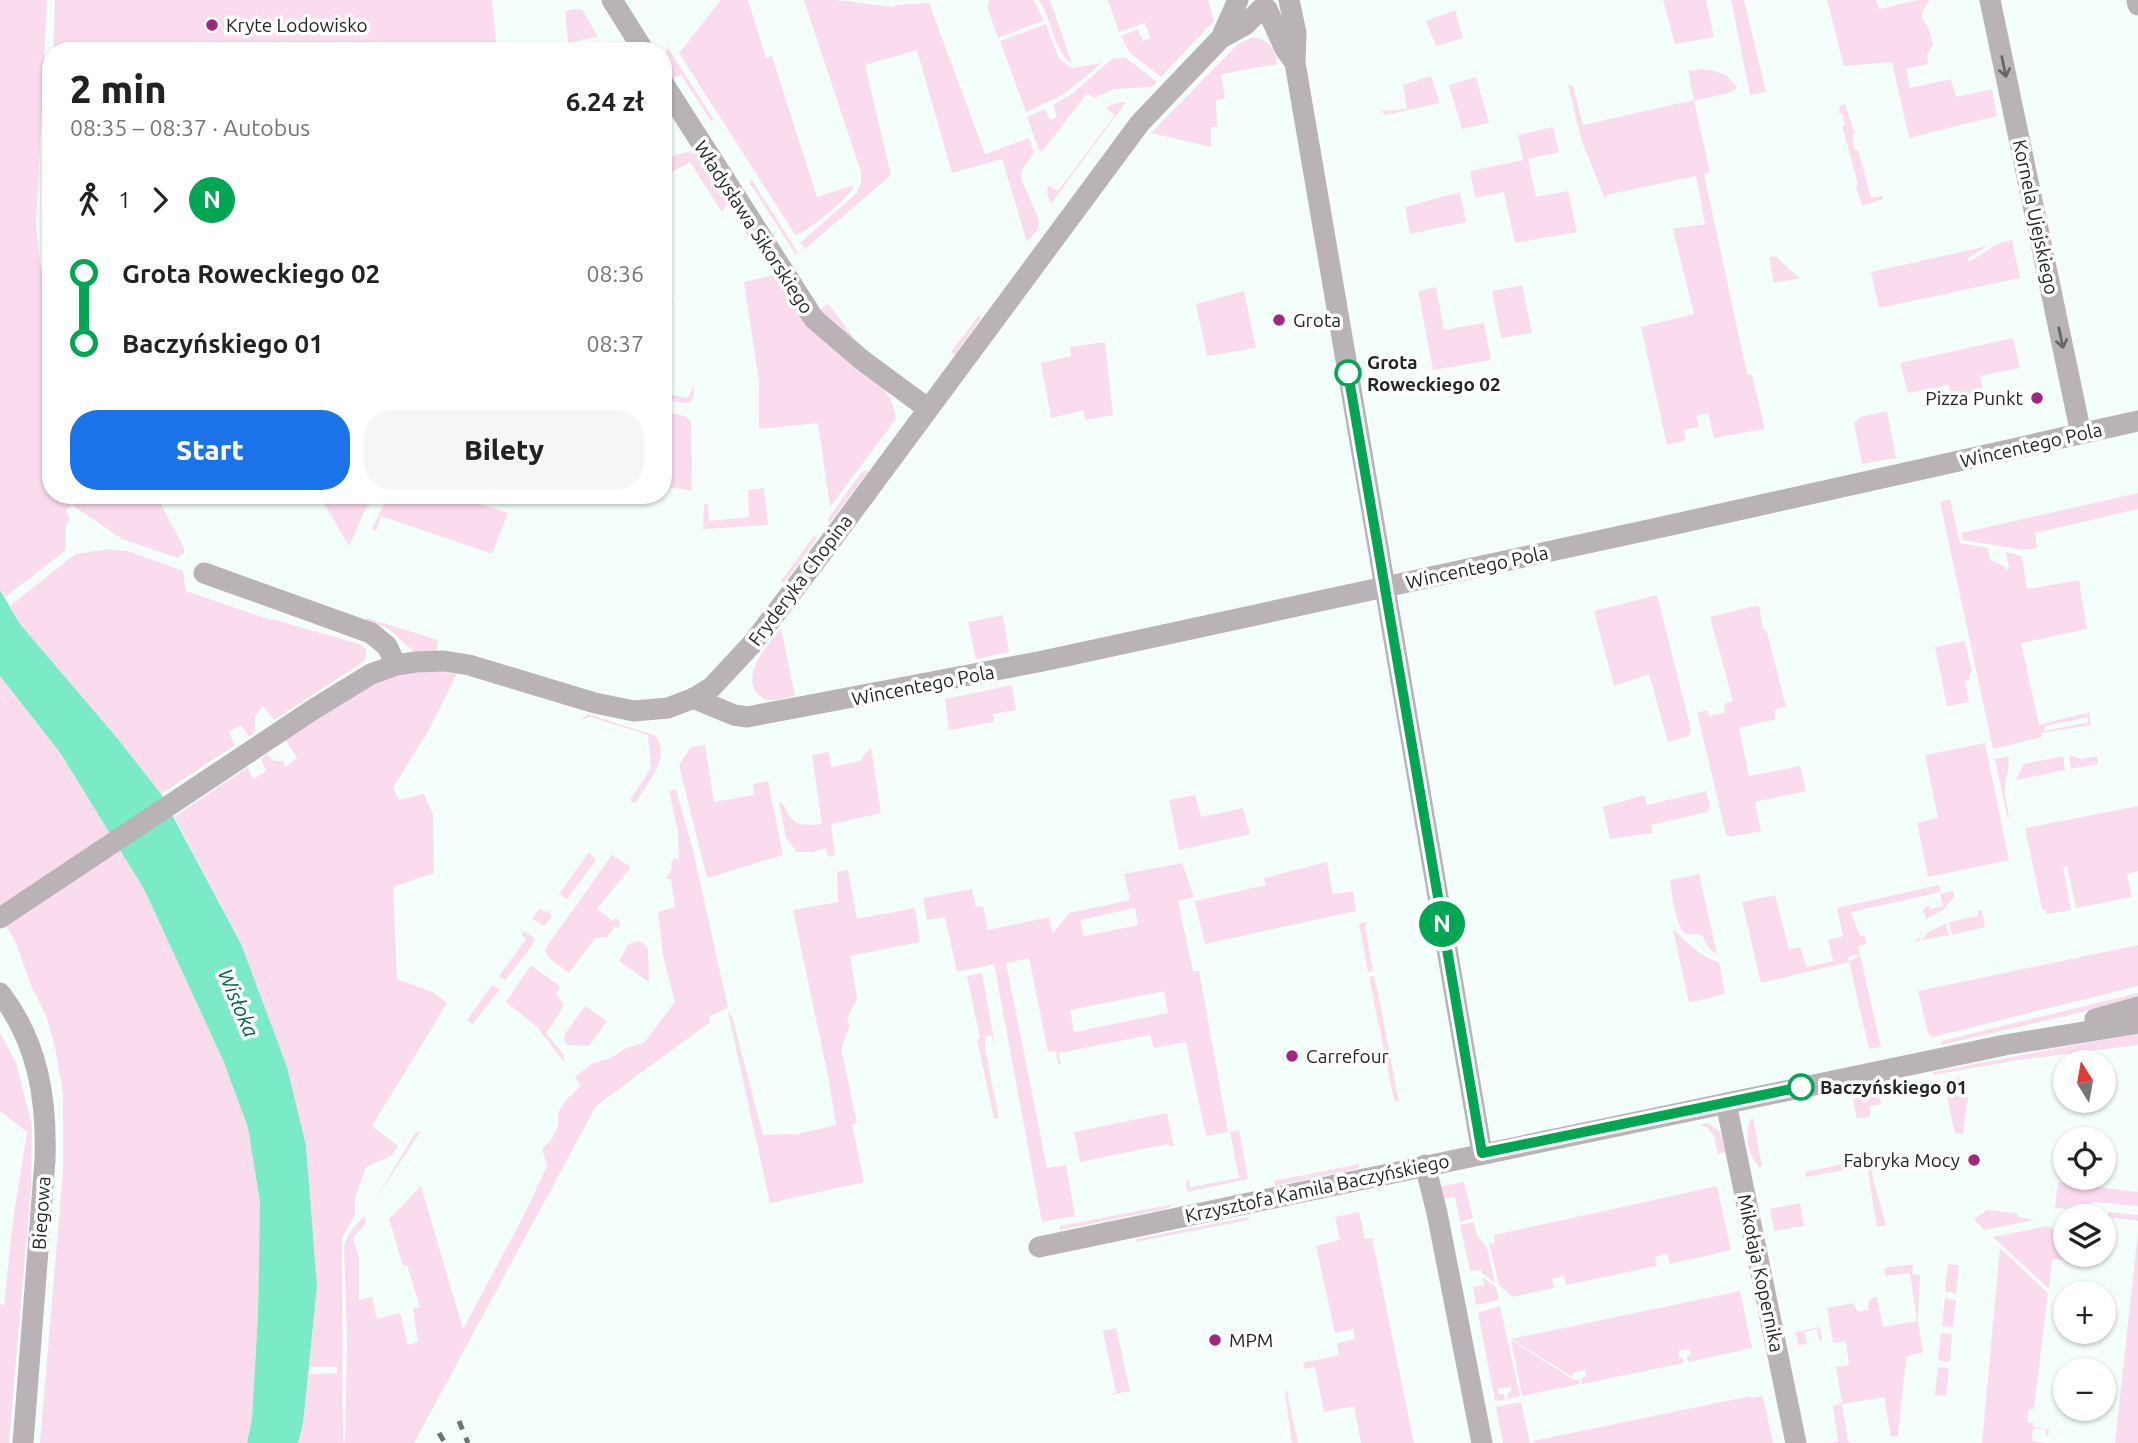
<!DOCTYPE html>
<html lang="pl">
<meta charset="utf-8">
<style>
:root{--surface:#fff;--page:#f6f6f6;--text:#222;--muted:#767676;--accent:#1a73e8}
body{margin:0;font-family:Ubuntu,sans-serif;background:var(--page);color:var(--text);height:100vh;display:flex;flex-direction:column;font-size:26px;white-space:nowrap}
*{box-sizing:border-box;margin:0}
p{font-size:23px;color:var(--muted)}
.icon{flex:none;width:38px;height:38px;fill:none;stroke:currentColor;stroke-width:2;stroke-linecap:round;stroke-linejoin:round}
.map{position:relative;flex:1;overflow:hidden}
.side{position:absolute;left:42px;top:42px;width:630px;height:462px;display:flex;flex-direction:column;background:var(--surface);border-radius:28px;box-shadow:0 2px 5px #0004}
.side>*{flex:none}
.badge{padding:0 14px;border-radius:23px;font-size:24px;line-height:46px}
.needle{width:46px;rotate:349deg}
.fabs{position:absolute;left:2053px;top:1050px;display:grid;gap:14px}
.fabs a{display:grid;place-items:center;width:63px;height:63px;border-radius:50%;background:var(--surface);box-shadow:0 2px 5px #0004;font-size:35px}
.map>.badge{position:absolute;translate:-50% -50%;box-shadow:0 0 0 4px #fff}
.legs{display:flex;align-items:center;gap:10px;height:77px;padding:0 28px;font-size:23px}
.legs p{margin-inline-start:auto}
.head{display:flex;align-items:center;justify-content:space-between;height:119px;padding:0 28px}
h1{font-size:38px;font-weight:800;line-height:52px}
.action{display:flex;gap:14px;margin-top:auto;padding:14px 28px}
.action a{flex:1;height:80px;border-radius:28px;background:var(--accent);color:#fff;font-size:28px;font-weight:800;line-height:80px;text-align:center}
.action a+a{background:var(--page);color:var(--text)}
ul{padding:0 28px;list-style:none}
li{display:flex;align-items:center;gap:24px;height:70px;font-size:26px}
li i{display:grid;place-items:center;width:10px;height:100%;margin:0 9px;background:currentColor}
li i::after{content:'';width:18px;height:18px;margin:-9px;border:5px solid;border-radius:50%;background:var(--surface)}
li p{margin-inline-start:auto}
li:first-child i{background:linear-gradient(#0000 50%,currentColor 0)}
li:last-child i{background:linear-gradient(currentColor 50%,#0000 0)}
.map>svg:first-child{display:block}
</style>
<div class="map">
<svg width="2138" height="1443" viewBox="0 0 2138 1443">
<rect width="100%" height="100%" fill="#f4fefa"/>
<path fill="#fbdcef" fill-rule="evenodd" d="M0 0H47L36 224 40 263 51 302V495H156L184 548V553L178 558 122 539 72 505 66 510 70 520 66 525 65 551 5 597 0 590Z
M55 0H492L497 51H53Z
M721 0H748L766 58 772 56 817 197 854 185C847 202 811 227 796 236L679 53Z
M804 0H836L894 7 896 5 929 3 985 154 1029 138 1034 153 1022 170 1021 178 1039 220 1038 229 1027 242 1002 159 952 173 917 50 865 65 891 175 805 249 800 243 857 193 861 183V172Z
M990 0H1033L1044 20 998 38 987 6Z
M1039 0H1050L1072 64C1053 50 1052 19 1039 0Z
M1108 0H1208L1214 21 1161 77 1130 53 1121 36 1138 29 1143 41 1151 38 1145 23 1119 32Z
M1663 0H1706L1714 37 1675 44Z
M1731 0H1744L1766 92 1750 95Z
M1827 0H1876L1879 9 1918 0H1929L1921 15 1929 30 1933 44 1927 55 1928 64 1906 69 1910 88 1951 79 1956 97 1992 89 1997 116 1909 138 1892 62 1844 66Z
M582 9 598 37 568 42 565 12 568 10Z
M1455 10 1463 38 1436 46 1426 21Z
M1046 24 1059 59 1072 68 1102 63 1064 94 1026 112 1000 41Z
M1254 37C1271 40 1274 50 1278 64L1221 74 1225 98 1216 100 1217 127H1211V147L1151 133 1238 44Z
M667 46 714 120 711 121 681 75 671 80 666 64Z
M1125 57 1157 82 1152 87 1114 89 1094 98 1087 93 1042 152 1039 150 1027 117 1045 109 1050 120 1057 117 1053 105 1072 94 1112 59Z
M1703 69C1718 71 1730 74 1737 88L1732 92 1694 101 1710 173 1704 174 1742 351 1748 375H1752L1765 429 1714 438 1708 413 1696 416 1699 427 1684 430 1686 440 1667 445 1641 327 1694 314 1673 229 1705 224 1696 176 1606 195 1605 199 1581 139 1568 84 1573 86 1583 125 1694 100 1688 71Z
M1431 76 1440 103 1385 115 1381 111 1407 109 1403 85Z
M1476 77 1489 123 1462 129 1449 85Z
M1126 102 1051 204 1047 193 1048 185 1058 191 1115 115 1106 108 1116 103Z
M1845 104 1855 134 1852 135 1855 150H1858L1871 198 1883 196V199L1862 206 1856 186 1858 184 1842 126 1845 125 1842 114 1839 113 1840 106Z
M1553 127 1559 152 1528 159 1536 197 1568 191 1577 232 1515 243 1504 192 1475 198 1470 171 1523 160 1518 135Z
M688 152 697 154 728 203 722 212 690 162 663 177V162L675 155Z
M752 180 798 253 796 255 749 182Z
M1460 192 1466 222 1410 234 1405 207Z
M2012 240 2020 278 1879 308 1871 272 1988 246 1968 258 1969 262 1997 244Z
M1775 256 1800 278 1774 283 1769 257Z
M663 263 673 303 663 304Z
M773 275C784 293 796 312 810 328 837 357 893 376 896 419L830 507 818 423 759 429V381L744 282Z
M1522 285 1532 333 1501 338 1492 291Z
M1436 287 1444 330 1484 323 1491 360 1433 370 1418 291Z
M1244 291 1256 348 1207 356 1196 304Z
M827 304 830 306 858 344 819 311Z
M978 316 981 318 955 355 951 352Z
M2013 338 2020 368 1980 376 1983 391 1951 398 1949 385 1908 393 1900 363Z
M1105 342 1113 415 1085 420 1084 410 1051 418 1041 363 1071 356 1070 347Z
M694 385V395L691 402 685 403 663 399V393L688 398Z
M1887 411 1896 458 1862 464 1854 423 1860 417Z
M663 412 685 416 691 421 692 491 663 486Z
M866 470 868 472 830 522 827 520 861 473Z
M764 488 768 525 703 529 704 504H708L709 521 749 517 748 490Z
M2138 493V509L2035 533 2037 548 2023 550 1963 540 1961 533Z
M319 495H376L374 501 366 508 349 546Z
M388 495H452L508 513 492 554 381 516 376 531 372 529Z
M1950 499 1960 543 1988 548 1990 560 2005 566 2006 571 2009 567 2006 552 2022 556 2027 589 2079 580 2087 629 2021 643 2039 725 2089 712 2091 725 2041 733 2042 737 1993 749 1940 502ZM2088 717V722L2045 731V726Z
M814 536 817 538 784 583 781 581Z
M107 549 128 551 183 571 186 591 271 620 272 619 359 644 366 649V660L274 720 263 706 255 716V732L249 737 241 725 229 732 235 745 161 794 118 739 20 624 10 606 70 558 76 554Z
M1657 595 1691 730 1689 736 1668 742 1649 674 1614 686 1594 611Z
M1759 605 1763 628 1767 632 1786 707 1774 710 1776 719 1739 728 1749 776 1800 766 1806 791 1755 802 1761 831 1730 837 1726 834 1697 713 1707 710 1709 716 1725 713 1724 704 1733 701 1710 617Z
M1003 615 1009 652 976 659 968 622Z
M367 618 438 640 436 652 415 653 389 629 366 620Z
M781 628 795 696C787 697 776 701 768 700 763 699 762 698 759 695 739 676 769 643 781 628Z
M1965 641 1972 673 1969 674 1970 680 1965 681 1969 702 1947 706 1935 647Z
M441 669 442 672 457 674 428 731 393 788 399 800 424 794 433 814 434 873 393 887 397 979 433 992 447 1003 372 1126 398 1146 391 1156 366 1167 355 1198V1214L342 1238 343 1442H345L347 1340 344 1246 349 1233 364 1216 366 1223 353 1238 359 1258V1300L372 1297 377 1319 400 1313 408 1345 418 1342 413 1309 420 1307 407 1265 403 1266 389 1219 421 1186 463 1329 521 1221 547 1166 542 1149C552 1140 561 1127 558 1113L565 1101 581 1086 575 1077 593 1063 609 1059 626 1048 644 1043 675 1002 663 956 658 912 675 907 671 879H666L672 868 671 863 674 858 679 860 678 833 669 791 676 789 693 850 728 1008 709 1016 710 1022 596 1106 414 1443H298L303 1425 308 1374 337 1373V1367H309L317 1287 241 944 174 817 248 767 253 779 266 771 261 759 267 754 275 761H283L286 767 297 758 285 739 372 684 404 673Z
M0 676 61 754 144 889 223 1060 248 1128 260 1202 258 1315 252 1418 247 1443H40L63 1171V1092L55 1048 46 1015 32 988 15 941 0 916Z
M1012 685 1016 710 993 714 994 722 949 730 945 699Z
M588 714 654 735C674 754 646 786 635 803L630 800 651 768 648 735 591 717 580 720Z
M1985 743 2009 860 1928 877 1917 823 1938 818 1925 755Z
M705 745 714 802 754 795 753 784 768 781 783 855 707 878 679 765 691 747Z
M871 747 881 813 831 824 835 855 828 857 826 848 812 852H797L786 838 779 802 784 805C792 826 801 826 822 824L812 755 829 752 831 767 861 761 863 756Z
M2069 755 2081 759 2097 756 2098 764 2071 769Z
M2008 756C2011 769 2004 778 2005 791 2005 801 2010 811 2008 819L1995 759Z
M2063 756 2065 770 2016 780 2024 764Z
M1706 791 1710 806 1707 812 1651 825 1652 833 1610 839 1603 807 1644 795 1647 805Z
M1195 795 1201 817 1243 808 1250 834 1179 850 1169 800Z
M2138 806V871L2127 874 2132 897 2076 908 2067 866 2063 867 2071 910 2046 914 2045 909H2042L2025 828Z
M589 852 596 860 567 899 559 894Z
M612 855 631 867 597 909 613 921 615 918 621 922 618 928 614 927 607 937 595 938 569 973 549 958 545 950 547 946Z
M1327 862 1333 894 1353 891 1356 911 1205 944 1195 901 1266 885 1264 878Z
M1182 863 1194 897 1178 901 1193 971H1199L1228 1132 1206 1136 1186 1042 1154 1048 1150 1035 1059 1053 1061 1064H1058L1056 1051 1048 1052 1029 958 1006 963 1047 1168 1066 1165 1075 1216 1042 1222 994 964 957 972 945 917 927 920 923 898 972 889 976 907 983 906 988 930 1049 917 1053 933 1069 913 1130 900 1124 874ZM1135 908 1138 925 1084 936 1080 920ZM1164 991 1168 1013 1074 1032 1070 1010Z
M848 870 857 919 915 908 920 942 850 956 857 998 847 1019 850 1026 841 1048 857 1123 852 1124 864 1182 770 1203 728 1012 732 1016 763 1135 797 1134 836 1125 829 1081 793 910 838 902 837 872Z
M1699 874 1717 955 1708 947 1702 935C1697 933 1689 936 1685 933 1675 925 1672 892 1670 880Z
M1939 885 1941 892 1851 912 1860 936H1865L1866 944 1858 946 1860 954 1848 957 1849 962 1860 955 1881 1047 1869 1049 1849 962 1761 983 1742 902 1775 895 1789 949 1800 947 1807 967 1833 961 1828 940 1843 936 1837 908Z
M1953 890 1954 897 1943 910 1926 919 1923 910 1929 905 1930 909 1943 906 1940 894Z
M540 908 546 912 548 910 552 917 544 926 532 919Z
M1982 910 1985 927 1952 935 1949 922 1978 916V911Z
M1367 922 1365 926 1373 971 1368 972 1359 924Z
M1946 923 1949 935 1914 942 1921 936 1919 940H1922L1927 933Z
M1673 930H1675C1683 940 1706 960 1719 962L1725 994 1689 1003Z
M524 931 535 939 532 946 505 980 499 976 526 939 521 935Z
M636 941 642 942 648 949 649 982 619 961 628 945Z
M2138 945V986L1933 1037 1928 1033 1918 991Z
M532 966 560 986 556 994 563 1003 562 1009 546 1033 564 1055V1062L537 1027 506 1002 528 969Z
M982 973 995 1046 991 1035 985 1037V1049L999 1118 994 1119 977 1040 980 1038 967 976Z
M1374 976 1377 988 1399 1102 1394 1100 1369 977Z
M492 985 500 989 473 1024 467 1020Z
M2138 993V999L1941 1045V1041Z
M585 1006 607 1021 589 1046 567 1045 564 1040 565 1034Z
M0 1032 16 1063 32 1126 31 1188 9 1443H0V1303L4 1306 13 1220 27 1132 0 1111Z
M2138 1033V1045L2018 1060 1934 1075 1933 1072Z
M1961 1077 1959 1095 1968 1097 1963 1134 1955 1133 1943 1081Z
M1877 1094 1882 1104 1870 1106V1117L1857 1119 1853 1099Z
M1167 1113 1174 1147 1167 1144 1080 1162 1074 1132Z
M1753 1119 1762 1166 1759 1167C1748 1153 1744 1137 1750 1120Z
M1708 1123 1720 1132 1726 1152 1718 1154 1714 1136 1707 1127 1698 1125Z
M1239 1130 1248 1179 1187 1192 1186 1183 1188 1179 1190 1187 1239 1178 1230 1132Z
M421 1131 375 1200 415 1133Z
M1871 1158 1873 1179 1886 1225 1877 1227 1867 1166 1806 1177 1805 1172Z
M1359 1164V1168L1275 1186 1274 1181Z
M1464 1182 1473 1218 1460 1222 1455 1197 1441 1199 1438 1187Z
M2058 1182 2138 1192V1206L2095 1202 2076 1210 2055 1208Z
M1717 1186 1731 1250 1670 1264 1667 1254 1655 1257 1657 1266 1566 1285 1564 1276 1552 1279 1554 1288 1513 1297 1499 1285 1489 1244 1495 1242 1494 1235Z
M1800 1203 1804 1226 1774 1231 1770 1209Z
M1174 1204 1168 1208 1060 1230V1226Z
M1987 1210 2016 1213 2019 1217 2034 1220 1984 1230 1974 1219Z
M1359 1212 1365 1239 1372 1238 1414 1443H1361L1354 1406 1324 1412 1315 1367 1305 1369 1303 1363 1339 1355 1337 1343 1355 1339 1353 1329 1335 1333 1316 1246 1340 1240 1335 1217Z
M2109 1212 2138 1215V1221L2105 1217Z
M1248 1217 1249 1220 1136 1242V1239Z
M1474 1222 1477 1235 1487 1247 1495 1283 1482 1273 1481 1270 1470 1271 1460 1225Z
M2048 1226 2065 1237V1255H2090L2093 1257 2092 1266 2065 1263V1260L2052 1259 2049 1289 1993 1237Z
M2138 1231V1443H2115Z
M2000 1248 2048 1293 2034 1409H2029L2027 1422 2033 1423V1427L2049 1429 2048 1436H2046V1429H2033L2032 1441 2047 1443H1982Z
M1913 1264 1912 1274 1920 1275 1918 1321 1923 1352 1906 1357 1898 1436 1891 1437 1884 1397 1842 1404 1848 1441 1852 1443H1831L1838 1441 1833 1406 1842 1403 1836 1367 1849 1365 1846 1341 1833 1343 1827 1308 1853 1303 1858 1312 1868 1310 1869 1300 1877 1296 1883 1327 1917 1321 1910 1273 1885 1276 1884 1268Z
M1948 1264 1959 1265 1956 1293 1945 1292Z
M1483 1278 1496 1287 1499 1300 1476 1305 1473 1287 1484 1285Z
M1740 1291 1752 1348 1688 1362 1687 1356 1691 1355 1690 1349 1678 1351 1679 1358 1683 1357 1684 1363 1582 1384 1581 1378 1586 1377 1585 1370 1572 1373 1573 1377 1511 1339Z
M1945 1298 1956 1300 1953 1327 1942 1326Z
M1500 1306 1520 1396 1508 1399 1507 1393 1511 1392V1387L1498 1389 1499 1394H1504L1505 1400 1495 1401 1478 1313Z
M1820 1327 1822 1340 1820 1342 1817 1329 1805 1332 1807 1344 1798 1345 1795 1332Z
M1116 1328 1130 1391 1110 1395 1116 1392 1103 1331Z
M1941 1333 1952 1334 1950 1362 1938 1360Z
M1511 1340 1574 1380 1579 1379 1580 1384 1522 1396Z
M1938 1367 1949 1368 1946 1396 1935 1395Z
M1287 1391 1298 1443H1292L1285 1392Z
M1750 1396 1751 1398 1763 1396 1773 1443H1534L1533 1441Z
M1521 1402 1530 1443H1503L1496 1407Z"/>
<path fill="#7bebc7" d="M0 590 20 624 118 739 161 794 241 944 287 1067 306 1146 317 1287 303 1424 298 1443H247L252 1418 258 1315 260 1202 248 1128 223 1060 144 889 61 754 0 676Z"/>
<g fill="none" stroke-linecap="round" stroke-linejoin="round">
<path stroke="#b9b3b7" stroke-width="21" d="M612 0 644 51
M1289 0 1296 33 1295 63 1482 1153
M1990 0 2081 434
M2137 0 2138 5
M1267 9 1285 49 1295 63
M1223 37 1245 25 1261 9
M663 83 814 319 862 360 927 408
M204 573 371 633 387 646 396 665
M693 698 734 715 747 717 1043 661 1662 527 2138 421
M0 918 314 709 371 674 396 665 416 662 444 661 469 665 595 703 634 711 668 708 694 698 712 687 752 644 824 550 1140 123 1221 38 1238 0
M0 993C38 1042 47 1099 45 1160L23 1443
M2095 1019 2138 1007
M1726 1103 1796 1443
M1425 1165 1437 1213 1482 1443
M1039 1247 2005 1045 2138 1023"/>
<path stroke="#6d7572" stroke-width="5" stroke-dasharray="9 9" stroke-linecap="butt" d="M459 1421 468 1443
M439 1433 445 1443"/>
</g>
<defs><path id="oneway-shaft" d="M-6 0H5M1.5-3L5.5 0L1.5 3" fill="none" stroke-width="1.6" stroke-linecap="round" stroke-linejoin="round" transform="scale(1.75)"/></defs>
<g stroke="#656767">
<use href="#oneway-shaft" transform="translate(2004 67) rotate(78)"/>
<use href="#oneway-shaft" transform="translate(2061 338) rotate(78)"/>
</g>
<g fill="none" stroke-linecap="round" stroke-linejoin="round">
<g stroke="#fff" stroke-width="16">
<path id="line-1" d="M1348 373 1482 1153 1801 1087"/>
</g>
<use href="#line-1" stroke="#00a651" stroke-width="10"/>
</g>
<g fill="#9f277f" stroke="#fff" stroke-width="2.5">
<circle cx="212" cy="25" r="7"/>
<circle cx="1279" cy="320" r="7"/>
<circle cx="2037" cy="398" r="7"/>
<circle cx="1292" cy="1056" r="7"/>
<circle cx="1974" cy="1160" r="7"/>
<circle cx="1215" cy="1340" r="7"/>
</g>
<g fill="#fff" stroke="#00a651" stroke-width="3.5">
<circle cx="1348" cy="373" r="12"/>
<circle cx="1801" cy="1087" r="12"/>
</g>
<g text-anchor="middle" stroke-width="7" stroke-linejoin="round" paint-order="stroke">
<g font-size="19" fill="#212825" stroke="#fff" text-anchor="start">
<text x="226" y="32">Kryte Lodowisko</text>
<text x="1293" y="327">Grota</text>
<text x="2023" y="405" text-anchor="end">Pizza Punkt</text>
<text x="1306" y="1063">Carrefour</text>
<text x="1960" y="1167" text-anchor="end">Fabryka Mocy</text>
<text x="1229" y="1347">MPM</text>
</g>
<g font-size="19" fill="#212825" stroke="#fff">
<text transform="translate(2036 217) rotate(78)" y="7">Kornela Ujejskiego</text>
<text transform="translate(754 227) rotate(57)" y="7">Władysława Sikorskiego</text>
<text transform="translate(2031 445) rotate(-13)" y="7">Wincentego Pola</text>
<text transform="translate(1477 567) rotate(-12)" y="7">Wincentego Pola</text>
<text transform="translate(800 580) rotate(-53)" y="7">Fryderyka Chopina</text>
<text transform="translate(923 685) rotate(-11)" y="7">Wincentego Pola</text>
<text transform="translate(1317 1188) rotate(-12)" y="7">Krzysztofa Kamila Baczyńskiego</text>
<text transform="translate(41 1213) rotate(-86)" y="7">Biegowa</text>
<text transform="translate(1761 1273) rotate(78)" y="7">Mikołaja Kopernika</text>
</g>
<g font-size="19" font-weight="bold" fill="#212825" stroke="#fff" text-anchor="start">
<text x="1367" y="369">Grota<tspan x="1367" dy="22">Roweckiego 02</tspan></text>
<text x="1820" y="1094">Baczyńskiego 01</text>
</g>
<g font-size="21" font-style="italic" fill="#00634d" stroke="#fff">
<text transform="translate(238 1003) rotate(67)" y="7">Wisłoka</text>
</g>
</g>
</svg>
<div class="fabs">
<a><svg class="needle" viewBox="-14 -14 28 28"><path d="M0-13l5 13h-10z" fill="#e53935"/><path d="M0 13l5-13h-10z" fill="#767676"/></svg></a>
<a><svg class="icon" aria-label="locate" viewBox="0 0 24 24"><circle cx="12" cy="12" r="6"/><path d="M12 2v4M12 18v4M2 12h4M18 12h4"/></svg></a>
<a><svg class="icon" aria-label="layers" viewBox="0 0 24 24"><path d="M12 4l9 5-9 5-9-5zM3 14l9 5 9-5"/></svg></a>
<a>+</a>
<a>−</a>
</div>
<b class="badge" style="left:1442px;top:924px;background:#00a651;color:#fff">N</b>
<section class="side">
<div class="head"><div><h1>2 min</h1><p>08:35 – 08:37 · Autobus</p></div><b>6.24 zł</b></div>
<div class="legs"><svg class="icon" aria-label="walk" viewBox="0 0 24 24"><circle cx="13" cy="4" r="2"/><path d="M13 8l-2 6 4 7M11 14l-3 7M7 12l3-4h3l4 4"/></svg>1<svg class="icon" aria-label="forward" viewBox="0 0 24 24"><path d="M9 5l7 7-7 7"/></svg><b class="badge" style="background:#00a651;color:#fff">N</b></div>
<ul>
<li><i style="color:#00a651"></i><b>Grota Roweckiego 02</b><p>08:36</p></li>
<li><i style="color:#00a651"></i><b>Baczyńskiego 01</b><p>08:37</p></li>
</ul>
<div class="action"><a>Start</a><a>Bilety</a></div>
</section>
</div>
